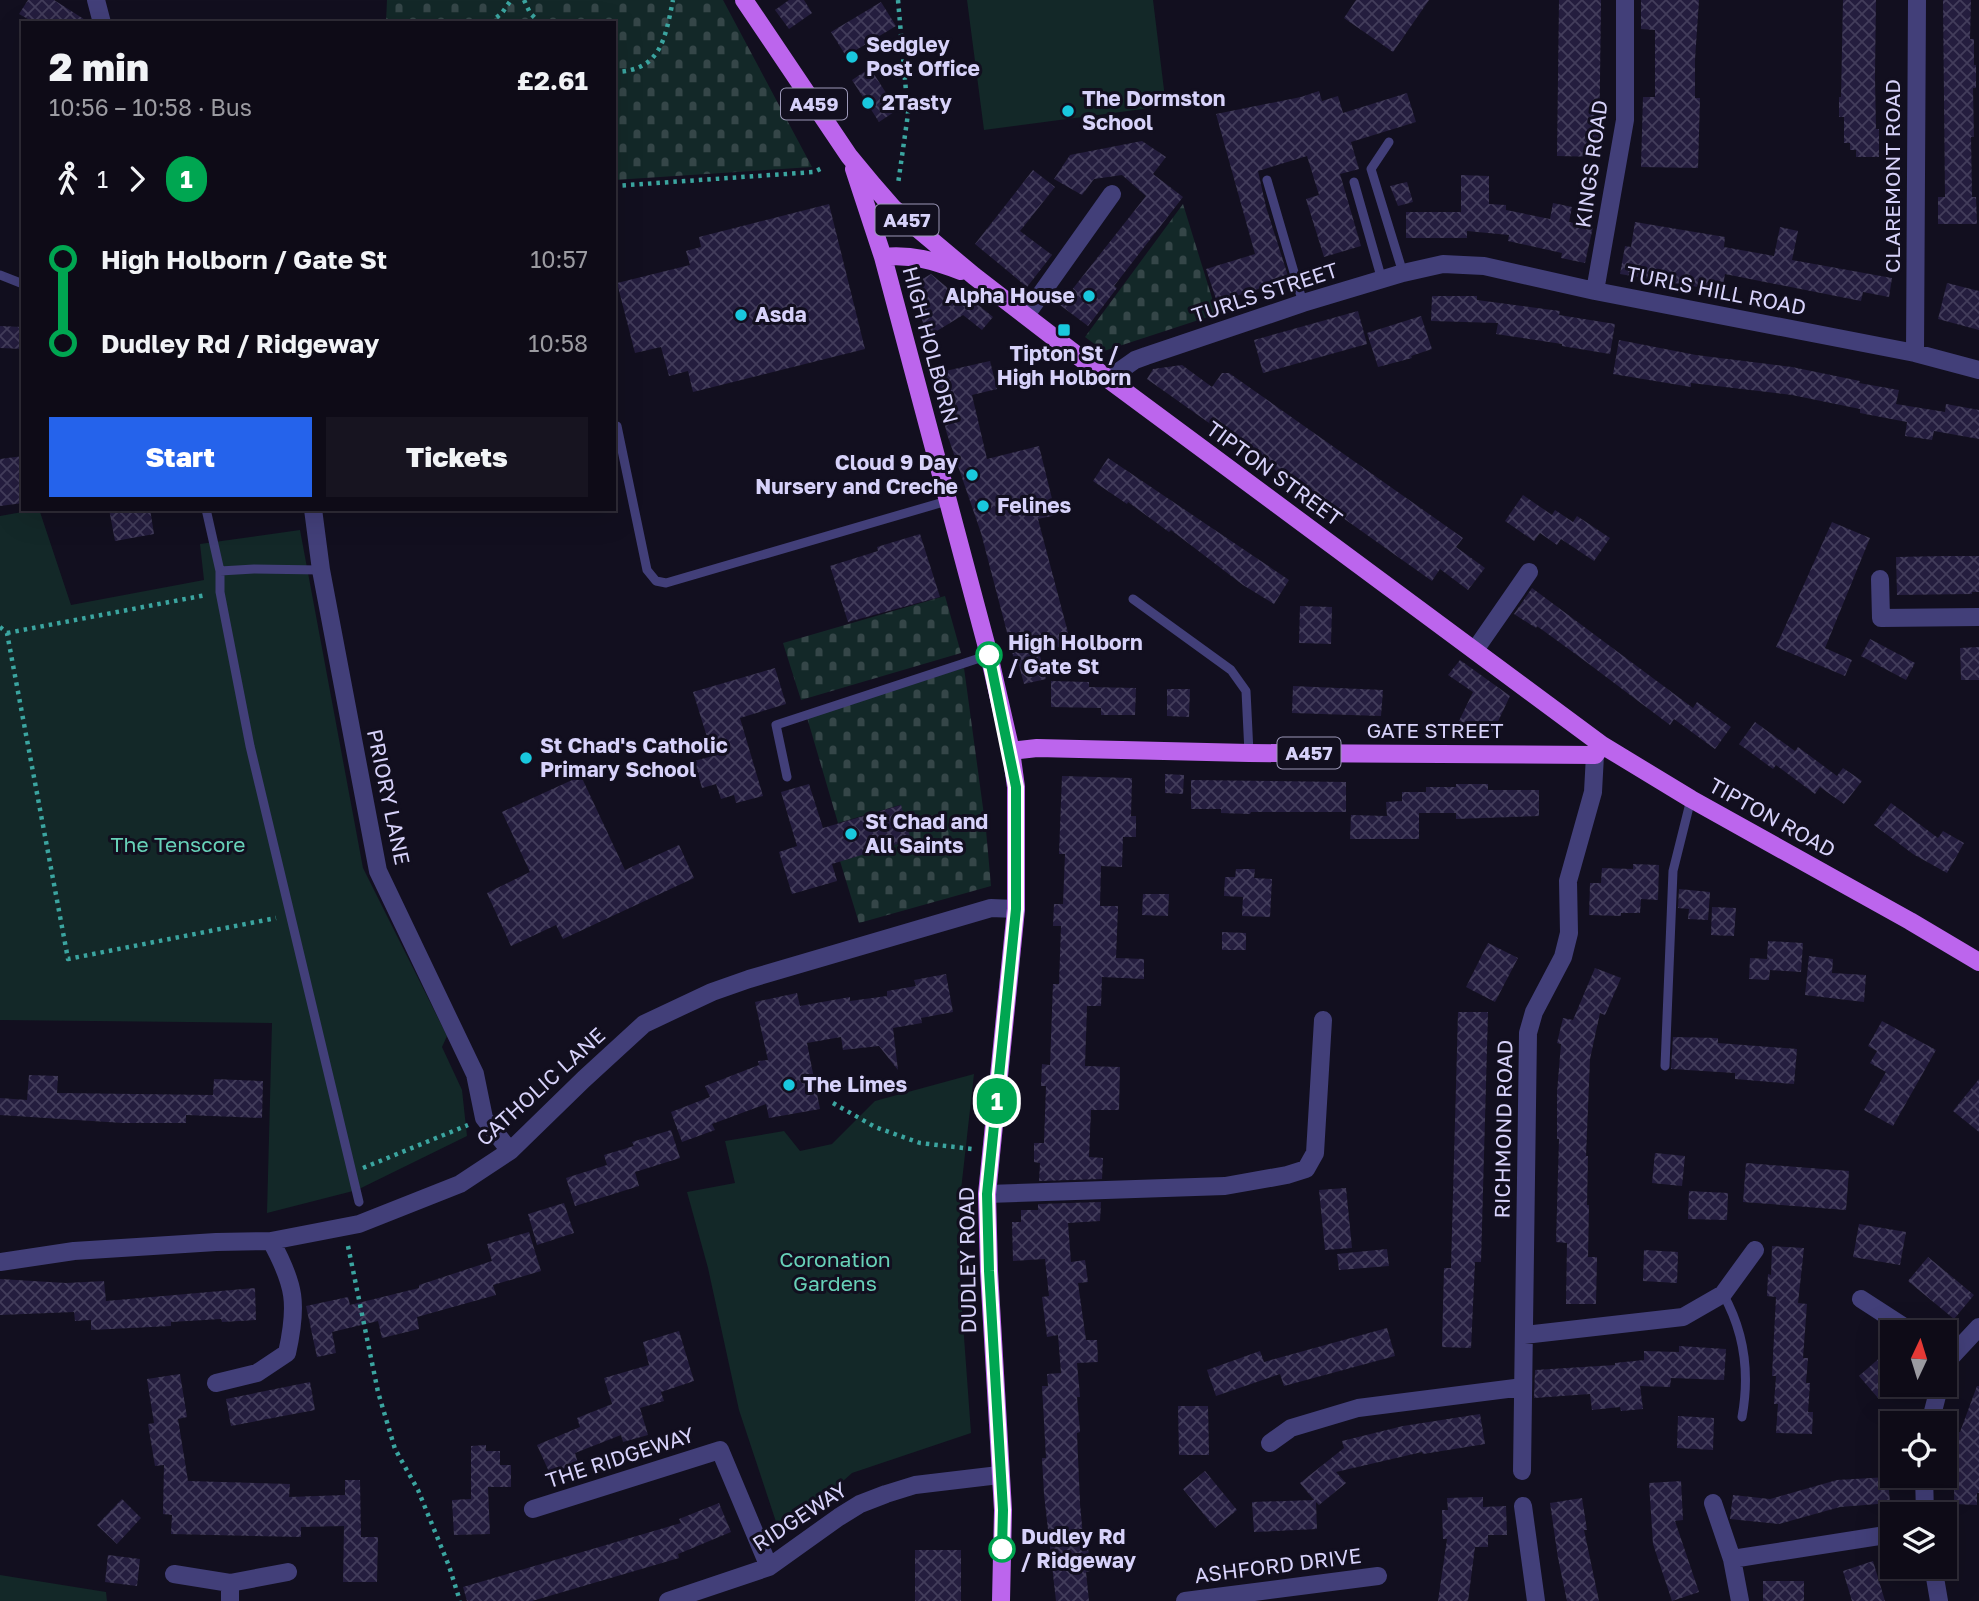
<!DOCTYPE html>
<meta charset="utf-8">
<style>
:root{--surface:#0e0b17;--page:#171420;--text:#f1f3f6;--muted:#9b9ba1;--line:#2e2b36;--accent:#2563eb}
body{margin:0;font-family:"Golos Text",sans-serif;background:var(--page);color:var(--text);height:100vh;display:flex;flex-direction:column;font-size:26px;white-space:nowrap}
*{box-sizing:border-box;margin:0}
p{font-size:23px;color:var(--muted)}
.icon{flex:none;width:38px;height:38px;fill:none;stroke:currentColor;stroke-width:2;stroke-linecap:round;stroke-linejoin:round}
.map{position:relative;flex:1;overflow:hidden}
.sheet{position:absolute;left:21px;top:21px;width:595px;height:490px;display:flex;flex-direction:column;background:var(--surface);border-radius:0px;box-shadow:0 7px 28px #0002,0 0 0 2px var(--line)}
.sheet>*{flex:none}
.badge{padding:0 14px;border-radius:23px;font-size:24px;line-height:46px}
.needle{width:46px;rotate:4deg}
.buttons{position:absolute;left:1880px;top:1320px;display:grid;gap:14px}
.buttons a{display:grid;place-items:center;width:77px;height:77px;border-radius:0px;background:var(--surface);box-shadow:0 7px 28px #0002,0 0 0 2px var(--line);font-size:35px}
.map>.badge{position:absolute;translate:-50% -50%;box-shadow:0 0 0 4px #fff}
.legs{display:flex;align-items:center;gap:10px;height:77px;padding:0 28px;font-size:23px}
.legs p{margin-inline-start:auto}
.headline{display:flex;align-items:center;justify-content:space-between;height:119px;padding:0 28px}
h1{font-size:38px;font-weight:800;line-height:52px}
.cta{display:flex;gap:14px;margin-top:auto;padding:14px 28px}
.cta a{flex:1;height:80px;border-radius:0px;background:var(--accent);color:#fff;font-size:28px;font-weight:800;line-height:80px;text-align:center}
.cta a+a{background:var(--page);color:var(--text)}
ul{padding:0 28px;list-style:none}
li{display:flex;align-items:center;gap:24px;height:84px;font-size:26px}
li i{display:grid;place-items:center;width:10px;height:100%;margin:0 9px;background:currentColor}
li i::after{content:'';width:18px;height:18px;margin:-9px;border:5px solid;border-radius:50%;background:var(--surface)}
li p{margin-inline-start:auto}
li:first-child i{background:linear-gradient(#0000 50%,currentColor 0)}
li:last-child i{background:linear-gradient(currentColor 50%,#0000 0)}
.map>svg:first-child{display:block}
</style>
<div class="map">
<svg width="1979" height="1601" viewBox="0 0 1979 1601">
<defs>
<pattern id="cemetery-stones" width="16" height="16" patternUnits="userSpaceOnUse" patternTransform="scale(1.75)"><rect width="16" height="16" fill="#132828"/><path d="M2 7V4a2 2 0 0 1 4 0v3zM10 15v-3a2 2 0 0 1 4 0v3z" fill="#354648"/></pattern>
<pattern id="building-cross-hatch" width="8" height="8" patternUnits="userSpaceOnUse" patternTransform="scale(1.75)"><rect width="8" height="8" fill="#241d3e"/><path d="M0 0l8 8M0 8l8-8" fill="none" stroke="#433d5b"/></pattern>
</defs>
<rect width="100%" height="100%" fill="#120f1f"/>
<path fill="url(#cemetery-stones)" d="M387 0H723L812 167 614 180V23H386Z
M1183 204 1217 314 1104 351 1085 337Z
M945 596 961 653 801 700 783 643Z
M964 668 986 830 991 886 859 923 840 861 911 840 900 805 838 823 806 714Z"/>
<path fill="#132828" d="M967 0H1153L1166 106 984 130Z
M39 509 71 605 204 580 200 544 300 530 363 868 447 1036 442 1047 462 1090 467 1136 357 1190 267 1213 272 1023 0 1020V516Z
M974 1074 960 1199 959 1268 971 1433 852 1473 781 1537 739 1410 708 1268 687 1192 735 1183 725 1141 784 1131 800 1151 832 1144 875 1101Z
M0 1575 106 1592 107 1601H0Z"/>
<path fill="url(#building-cross-hatch)" d="M28 0H54L90 23H35L19 14Z
M789 0H804L812 13 789 29 775 10Z
M1356 0H1429L1393 52 1344 18Z
M1559 0H1601L1599 157 1557 156Z
M1641 0H1699L1695 59V98H1700L1698 168 1641 167 1643 97H1655V30L1641 29Z
M1843 0H1876L1875 77 1876 129H1879V157H1856V150H1850V143H1844V117H1839V97H1841Z
M1943 0H1971L1970 39H1974V65H1976V88H1973L1974 137H1971L1972 197H1976L1977 224H1938V197H1945Z
M881 2 896 26 846 56 831 32Z
M870 68 897 110 879 122 852 80Z
M1319 91 1322 101 1338 96 1343 113 1407 93 1416 122 1351 142 1359 169 1340 174 1361 246 1324 257 1306 199 1319 195 1307 156 1258 171 1266 207 1289 279 1217 302 1206 269 1255 254 1216 114 1301 97Z
M1142 141 1166 157 1153 174 1183 197 1114 286 1117 288 1088 326 1060 305 1146 196 1122 175 1094 179 1082 195 1054 179 1070 155Z
M1033 170 1055 187 1020 231 1052 255 1027 287 975 244Z
M1461 175 1489 176V204L1506 205V210L1550 219 1553 203 1572 207 1569 222 1593 227 1585 263 1561 258 1562 253 1508 241 1509 235 1467 231V238H1406V212H1461Z
M1407 182 1413 202 1398 206 1390 186Z
M829 204 865 349 693 392 688 371 669 376 661 347 635 353 617 283 690 265 686 251 701 247 699 237Z
M1635 222 1725 237 1724 247 1774 256 1780 227 1798 231 1792 260 1892 278 1889 297 1863 292 1861 301 1725 274 1722 291 1620 274 1625 246 1631 247Z
M931 274 962 300 966 295 993 317 982 330 963 315 927 337 912 285Z
M1947 283 1979 291V330L1938 319Z
M1432 296H1477V300L1560 311 1559 315 1615 324 1610 354 1562 346V344L1496 334 1498 323 1431 321Z
M1358 311 1367 344 1263 373 1254 340Z
M1421 316 1432 349 1411 356 1412 358 1378 367 1367 333Z
M0 326 23 327V349L0 348Z
M1619 340 1696 355 1792 367 1860 381 1859 383 1899 390 1896 404 1945 412 1946 404 1979 410V439L1934 431 1932 440 1905 436 1907 422 1860 413V409L1792 395 1691 383V387L1613 374Z
M990 361 997 389 972 395 987 459 1039 446 1056 515 1038 519 1071 644 1039 652 1046 679 1024 684 1017 658 1014 659 981 533 947 434 932 374Z
M1182 365 1212 387 1222 373H1229L1463 538 1456 547 1485 568 1468 590 1440 569 1432 581 1147 379 1153 369Z
M23 456V503L0 506V459Z
M1108 458 1289 580 1274 604 1243 585 1171 530 1169 532 1128 502 1127 504 1093 481Z
M1523 495 1552 515 1555 510 1573 522 1577 516 1610 538 1594 561 1561 539 1557 545 1540 533 1534 541 1505 521Z
M109 509H150L154 534 115 541Z
M1832 522 1870 538 1825 648 1852 660 1845 676 1776 647Z
M920 534 940 597 848 622 830 566 878 551 877 547Z
M1945 556H1979V592H1972V594L1897 595 1896 557Z
M1532 588 1693 708 1697 702 1731 727 1715 749 1674 719 1670 725 1581 658 1537 626 1536 628 1514 614Z
M1300 606 1332 607 1331 644 1299 643Z
M1870 639 1915 663 1906 680 1861 656Z
M1979 647V680H1961L1960 648Z
M1460 660 1510 696 1493 732 1459 721 1473 692 1448 675Z
M775 668 786 704 740 718 763 796 736 803 734 795 721 799 716 784 702 788 694 761 713 756 693 692Z
M1051 681 1089 682V687L1136 688 1135 715H1101V708L1051 707Z
M1293 686 1383 690 1381 716 1292 713Z
M1167 689H1190L1189 717 1167 716Z
M1755 722 1795 751 1798 747 1837 776 1843 768 1862 781 1844 804 1820 787 1815 794 1776 765 1773 769 1739 744Z
M1165 774 1184 775 1183 794 1165 793Z
M581 776 625 870 679 845 694 878 563 939 556 925 511 946 487 893 530 872 502 812Z
M1062 776 1132 778 1131 816H1136V837H1123L1122 867 1101 866 1100 906H1118L1116 958 1144 959V979L1102 977 1101 1006H1087L1085 1066 1120 1067 1119 1110H1091L1089 1157 1103 1158 1102 1179 1039 1181 1040 1163 1034 1162V1143H1044L1046 1086H1041L1042 1064 1050 1065 1053 984H1059L1061 926H1053L1054 904H1063L1065 854H1059Z
M1191 780 1346 782V812H1251L1250 814 1221 813V809H1191Z
M809 784 823 828 901 805 911 840 832 864 837 881 792 894 779 852 797 846 781 792Z
M1456 784H1488V790H1539V816L1456 819V813H1419V839H1350L1351 815 1387 816 1386 802 1402 801V792H1426V787H1456Z
M1891 803 1938 838 1943 831 1964 843 1947 873 1913 854 1874 825Z
M1633 864 1659 865 1658 900 1641 899 1640 913H1621V916L1589 915 1590 883H1601L1602 868 1633 869Z
M1236 869H1255L1254 878 1272 879 1270 917 1242 916 1243 897 1224 896 1225 877H1235Z
M1679 889 1710 892 1708 920 1688 919 1689 909 1678 908Z
M1143 894H1169L1168 916 1142 915Z
M1712 907 1736 908 1734 936 1711 935Z
M1222 932 1246 933V950H1222Z
M1768 941 1803 943 1801 972 1770 970 1769 980 1749 979 1750 958 1767 959Z
M1488 943 1518 958 1495 1002 1466 987Z
M1809 956 1833 959 1832 973 1866 975 1864 1002 1805 995Z
M1595 968 1621 978 1605 1015 1600 1013 1590 1059 1586 1156H1588L1587 1205H1589L1588 1257H1597L1596 1304H1566L1567 1243 1556 1242 1559 1139H1557V1092L1561 1044 1557 1043 1563 1018 1573 1020Z
M946 974 953 1012 921 1018 922 1023 893 1028 898 1070 879 1046 843 1050 841 1037 807 1043 820 1109 769 1118 766 1104 712 1124 715 1130 682 1142 671 1112 710 1097 705 1086 759 1065 758 1061 768 1060 755 1002 797 993 800 1006 850 997V1001L887 996V991L916 986 914 980Z
M1458 1012H1488L1481 1262H1475L1471 1348 1442 1347 1444 1268H1451Z
M1882 1021 1936 1050 1893 1126 1864 1110 1886 1072 1870 1063 1877 1051 1868 1046Z
M1673 1037 1718 1038V1043L1797 1049 1794 1084 1735 1079V1073L1671 1069Z
M29 1075 58 1076 57 1093 213 1095 214 1079 263 1081 262 1118 186 1115V1123H123L0 1115V1098L27 1100Z
M1979 1079V1132L1953 1111Z
M671 1130 680 1158 635 1172 639 1186 575 1206 566 1178 607 1165 604 1155 634 1146 632 1142Z
M1655 1153 1685 1156 1682 1186 1652 1183Z
M1746 1163 1849 1171 1846 1210 1743 1202Z
M1346 1188 1352 1248 1325 1250 1319 1190Z
M1689 1191 1728 1193 1727 1220 1688 1219Z
M1101 1202 1100 1221 1068 1223 1071 1262 1085 1260 1088 1282 1078 1283 1086 1340H1097L1098 1362 1077 1363 1080 1397H1077L1080 1432 1077 1433 1080 1504 1084 1547H1088L1090 1571 1086 1572 1089 1601H1056L1044 1494 1042 1458H1046L1042 1386H1048L1047 1374 1061 1373 1058 1335 1047 1337 1042 1297 1049 1296 1045 1259 1013 1261 1012 1222H1021V1210H1038V1204Z
M564 1203 574 1233 537 1245 528 1214Z
M1859 1224 1906 1232 1900 1265 1853 1257Z
M529 1232 541 1271 493 1285 496 1295 417 1317 419 1329 382 1338 378 1321 332 1332 336 1353 317 1357 306 1306 348 1297 350 1305 419 1288V1285L492 1261 487 1244Z
M1772 1246 1804 1248 1798 1303 1807 1304 1803 1358H1808L1806 1383H1810L1808 1412H1813L1812 1434 1776 1433 1778 1404H1774L1776 1376H1772L1776 1297 1767 1296 1768 1274 1771 1275Z
M1387 1249 1389 1266 1339 1270 1337 1254Z
M1644 1250 1678 1252 1677 1283 1643 1281Z
M1928 1257 1974 1295 1954 1319 1908 1281Z
M0 1279 66 1283 104 1281 106 1301 255 1288 256 1320 222 1322 221 1319 171 1322V1326L91 1330V1320L75 1321 74 1312 0 1315Z
M1387 1328 1395 1356 1284 1386 1280 1374 1216 1396 1207 1370 1260 1351 1264 1362Z
M679 1331 694 1381 661 1392 664 1401 640 1408 648 1435 623 1442 621 1435 575 1453 578 1463 550 1474 537 1445 580 1427 577 1418 612 1404 604 1378 649 1365 643 1342Z
M1679 1346 1726 1349 1724 1380 1671 1378 1670 1387 1640 1386 1643 1409 1621 1411 1620 1407 1592 1410 1590 1394 1534 1398 1535 1370 1615 1365V1363L1644 1360V1351L1679 1352Z
M1892 1347V1386L1878 1398 1859 1376Z
M180 1374 187 1417 178 1419 188 1481 290 1484 289 1497 345 1495V1480H360L361 1537H378L377 1582H343L344 1526 301 1527V1537L171 1534 172 1515 163 1514 164 1465 155 1466 148 1424 154 1423 147 1379Z
M310 1382 315 1410 231 1426 226 1399Z
M1977 1386H1979V1493H1977V1505L1954 1504 1955 1432H1960Z
M1178 1406H1208L1209 1455H1179Z
M1480 1414 1485 1444 1423 1454 1422 1452 1336 1472 1346 1483 1319 1505 1316 1502 1317 1529 1254 1532 1252 1502 1314 1500 1300 1483 1344 1448 1342 1441 1403 1426Z
M1678 1416 1714 1418 1713 1450 1677 1448Z
M486 1445V1451H500V1465H511V1487H488L490 1534 454 1535 452 1500 471 1499V1446Z
M1205 1471 1237 1510 1215 1528 1183 1489Z
M1888 1477 1890 1503 1840 1507 1779 1524 1730 1519 1733 1495 1770 1499 1837 1480Z
M1681 1481 1683 1520 1675 1521 1699 1592 1672 1601 1653 1544 1649 1483Z
M1483 1497V1507L1506 1506 1507 1535H1488V1547H1475L1468 1601H1438L1447 1539H1443L1442 1510H1448L1447 1498Z
M1582 1498 1587 1530H1584L1599 1601H1567L1558 1558 1550 1503Z
M122 1499 141 1518 117 1544 97 1525Z
M719 1503 731 1532 678 1554 679 1558 532 1601H467L463 1587 681 1523 679 1519Z
M915 1550H961V1601H915Z
M108 1555 140 1559 137 1586 105 1582Z
M1873 1561 1885 1601H1852L1843 1571Z
M1763 1581H1804V1601H1763Z"/>
<g fill="none" stroke-linecap="round" stroke-linejoin="round">
<path stroke="#3ba5a0" stroke-width="4.5" stroke-dasharray="3.5 5" stroke-linecap="butt" d="M524 0 530 13 540 23
M898 0 908 114 898 184
M490 23 502 13 511 0
M614 72C661 71 665 39 673 0
M614 186 814 172 824 167
M0 627 7 633 68 959 276 918
M7 633 206 595
M833 1103 875 1127 920 1143 972 1149
M363 1168 468 1125
M348 1246 378 1392 395 1449 418 1490 449 1566 460 1601"/>
<path stroke="#423f79" stroke-width="9" d="M1389 142 1371 169 1403 273
M1267 180 1303 303
M1354 182 1382 280
M0 275 23 284
M617 426 647 570 656 581 666 583 947 501
M206 509 220 571V592L250 746 359 1202
M220 571 254 569 321 570
M1133 599 1231 670 1246 691 1249 753
M787 777 776 725 989 655
M1665 1066 1673 871 1691 799
M1723 1294C1745 1333 1750 1373 1742 1417"/>
<path stroke="#423f79" stroke-width="18" d="M96 0 102 23
M1595 291 1625 120V0
M1026 315 1112 194
M1915 353 1917 0
M1108 379 1135 360 1146 356 1303 303 1403 273 1443 264 1484 266 1595 291 1915 353 1979 370
M313 509 321 570 378 871 475 1074 484 1118 510 1151
M1880 579 1881 618 1979 617
M1475 650 1529 572
M987 1194 1225 1186 1287 1175 1306 1169 1315 1153 1323 1020
M0 1262 74 1251 216 1242 271 1241 359 1224 460 1184 510 1151 584 1079 644 1024 712 992 749 979 991 908 1016 909
M1861 1299 1912 1332
M1524 1335 1683 1317 1723 1294 1755 1250
M1944 1374 1951 1357 1979 1327
M216 1383 257 1373 287 1353C298 1304 295 1285 271 1241
M1930 1423 1940 1384
M1270 1443 1291 1428 1358 1408 1523 1387
M1522 1471 1528 1033 1534 1012 1563 957 1569 933 1568 881 1593 792 1595 755
M1924 1475 1925 1514
M1713 1503 1732 1559 1740 1601
M1523 1506 1536 1601
M533 1509 720 1450 769 1567
M1732 1559 1892 1534
M1933 1566 1939 1601
M174 1574 230 1583
M230 1601V1583L288 1572
M668 1601 769 1567 839 1517 860 1504 886 1494 915 1485 999 1475
M1185 1601 1378 1576"/>
<path stroke="#bc65ed" stroke-width="18" d="M744 0 849 156 873 185 893 208 974 276 1108 379 1602 745 1691 799 1910 921 1979 962
M854 169 883 257 989 655 1011 751 1016 787V909L987 1194 989 1271 1003 1510 1001 1601
M883 257C912 254 935 261 961 271
M1011 751 1037 748 1249 753 1595 755 1602 745"/>
</g>
<g fill="none" stroke-linecap="round" stroke-linejoin="round">
<g stroke="#fff" stroke-width="16">
<path id="line-1" d="M989 655 1016 787V909L987 1194 989 1271 1003 1510 1002 1549"/>
</g>
<use href="#line-1" stroke="#00a651" stroke-width="10"/>
</g>
<g fill="#19c8de" stroke="#120f1f" stroke-width="2.5">
<circle cx="852" cy="57" r="7"/>
<circle cx="868" cy="103" r="7"/>
<circle cx="1068" cy="111" r="7"/>
<circle cx="1089" cy="296" r="7"/>
<circle cx="741" cy="315" r="7"/>
<rect x="1057" y="323" width="14" height="14" rx="3.5"/>
<circle cx="972" cy="475" r="7"/>
<circle cx="983" cy="506" r="7"/>
<circle cx="526" cy="758" r="7"/>
<circle cx="851" cy="834" r="7"/>
<circle cx="789" cy="1085" r="7"/>
</g>
<g fill="#fff" stroke="#00a651" stroke-width="3.5">
<circle cx="989" cy="655" r="12"/>
<circle cx="1002" cy="1549" r="12"/>
</g>
<g text-anchor="middle" stroke-width="6" stroke-linejoin="round" paint-order="stroke">
<g fill="#120f1f" stroke="#9c98b8" stroke-width="2">
<rect x="781" y="88.5" width="66" height="31" rx="5"/>
<rect x="875.5" y="204.5" width="63" height="31" rx="5"/>
<rect x="1277.5" y="737.5" width="63" height="31" rx="5"/>
</g>
<g font-size="19" font-weight="bold" fill="#d7d2fa">
<text x="814" y="111">A459</text>
<text x="907" y="227">A457</text>
<text x="1309" y="760">A457</text>
</g>
<g font-size="21" font-weight="bold" fill="#d7d2fa" stroke="#120f1f" text-anchor="start">
<text x="866" y="52">Sedgley<tspan x="866" dy="24">Post Office</tspan></text>
<text x="1082" y="106">The Dormston<tspan x="1082" dy="24">School</tspan></text>
<text x="882" y="110">2Tasty</text>
<text x="1075" y="303" text-anchor="end">Alpha House</text>
<text x="755" y="322">Asda</text>
<text x="1064" y="361" text-anchor="middle">Tipton St /<tspan x="1064" dy="24">High Holborn</tspan></text>
<text x="958" y="470" text-anchor="end">Cloud 9 Day<tspan x="958" dy="24">Nursery and Creche</tspan></text>
<text x="997" y="513">Felines</text>
<text x="540" y="753">St Chad's Catholic<tspan x="540" dy="24">Primary School</tspan></text>
<text x="865" y="829">St Chad and<tspan x="865" dy="24">All Saints</tspan></text>
<text x="803" y="1092">The Limes</text>
</g>
<g font-size="21" fill="#d7d2fa" stroke="#120f1f">
<text transform="translate(1592 164) rotate(-82)" y="7">KINGS ROAD</text>
<text transform="translate(1893 176) rotate(-90)" y="7">CLAREMONT ROAD</text>
<text transform="translate(1716 291) rotate(11)" y="7">TURLS HILL ROAD</text>
<text transform="translate(1265 293) rotate(-18)" y="7">TURLS STREET</text>
<text transform="translate(930 345) rotate(75)" y="7">HIGH HOLBORN</text>
<text transform="translate(1274 474) rotate(36)" y="7">TIPTON STREET</text>
<text x="1435" y="738">GATE STREET</text>
<text transform="translate(388 797) rotate(78)" y="7">PRIORY LANE</text>
<text transform="translate(1772 818) rotate(29)" y="7">TIPTON ROAD</text>
<text transform="translate(541 1087) rotate(-42)" y="7">CATHOLIC LANE</text>
<text transform="translate(1504 1129) rotate(-89)" y="7">RICHMOND ROAD</text>
<text transform="translate(968 1260) rotate(-91)" y="7">DUDLEY ROAD</text>
<text transform="translate(620 1458) rotate(-18)" y="7">THE RIDGEWAY</text>
<text transform="translate(800 1517) rotate(-33)" y="7">RIDGEWAY</text>
<text transform="translate(1278 1566) rotate(-7)" y="7">ASHFORD DRIVE</text>
</g>
<g font-size="21" font-weight="bold" fill="#d7d2fa" stroke="#120f1f" text-anchor="start">
<text x="1008" y="650">High Holborn<tspan x="1008" dy="24">/ Gate St</tspan></text>
<text x="1021" y="1544">Dudley Rd<tspan x="1021" dy="24">/ Ridgeway</tspan></text>
</g>
<g font-size="21" fill="#67d1b8" stroke="#120f1f">
<text x="178" y="852">The Tenscore</text>
<text x="835" y="1267">Coronation<tspan x="835" dy="24">Gardens</tspan></text>
</g>
</g>
</svg>
<div class="buttons">
<a><svg class="needle" viewBox="-14 -14 28 28"><path d="M0-13l5 13h-10z" fill="#e53935"/><path d="M0 13l5-13h-10z" fill="#9b9ba1"/></svg></a>
<a><svg class="icon" aria-label="locate" viewBox="0 0 24 24"><circle cx="12" cy="12" r="6"/><path d="M12 2v4M12 18v4M2 12h4M18 12h4"/></svg></a>
<a><svg class="icon" aria-label="layers" viewBox="0 0 24 24"><path d="M12 4l9 5-9 5-9-5zM3 14l9 5 9-5"/></svg></a>
</div>
<b class="badge" style="left:997px;top:1101px;background:#00a651;color:#fff">1</b>
<section class="sheet">
<div class="headline"><div><h1>2 min</h1><p>10:56 – 10:58 · Bus</p></div><b>£2.61</b></div>
<div class="legs"><svg class="icon" aria-label="walk" viewBox="0 0 24 24"><circle cx="13" cy="4" r="2"/><path d="M13 8l-2 6 4 7M11 14l-3 7M7 12l3-4h3l4 4"/></svg>1<svg class="icon" aria-label="forward" viewBox="0 0 24 24"><path d="M9 5l7 7-7 7"/></svg><b class="badge" style="background:#00a651;color:#fff">1</b></div>
<ul>
<li><i style="color:#00a651"></i><b>High Holborn / Gate St</b><p>10:57</p></li>
<li><i style="color:#00a651"></i><b>Dudley Rd / Ridgeway</b><p>10:58</p></li>
</ul>
<div class="cta"><a>Start</a><a>Tickets</a></div>
</section>
</div>
